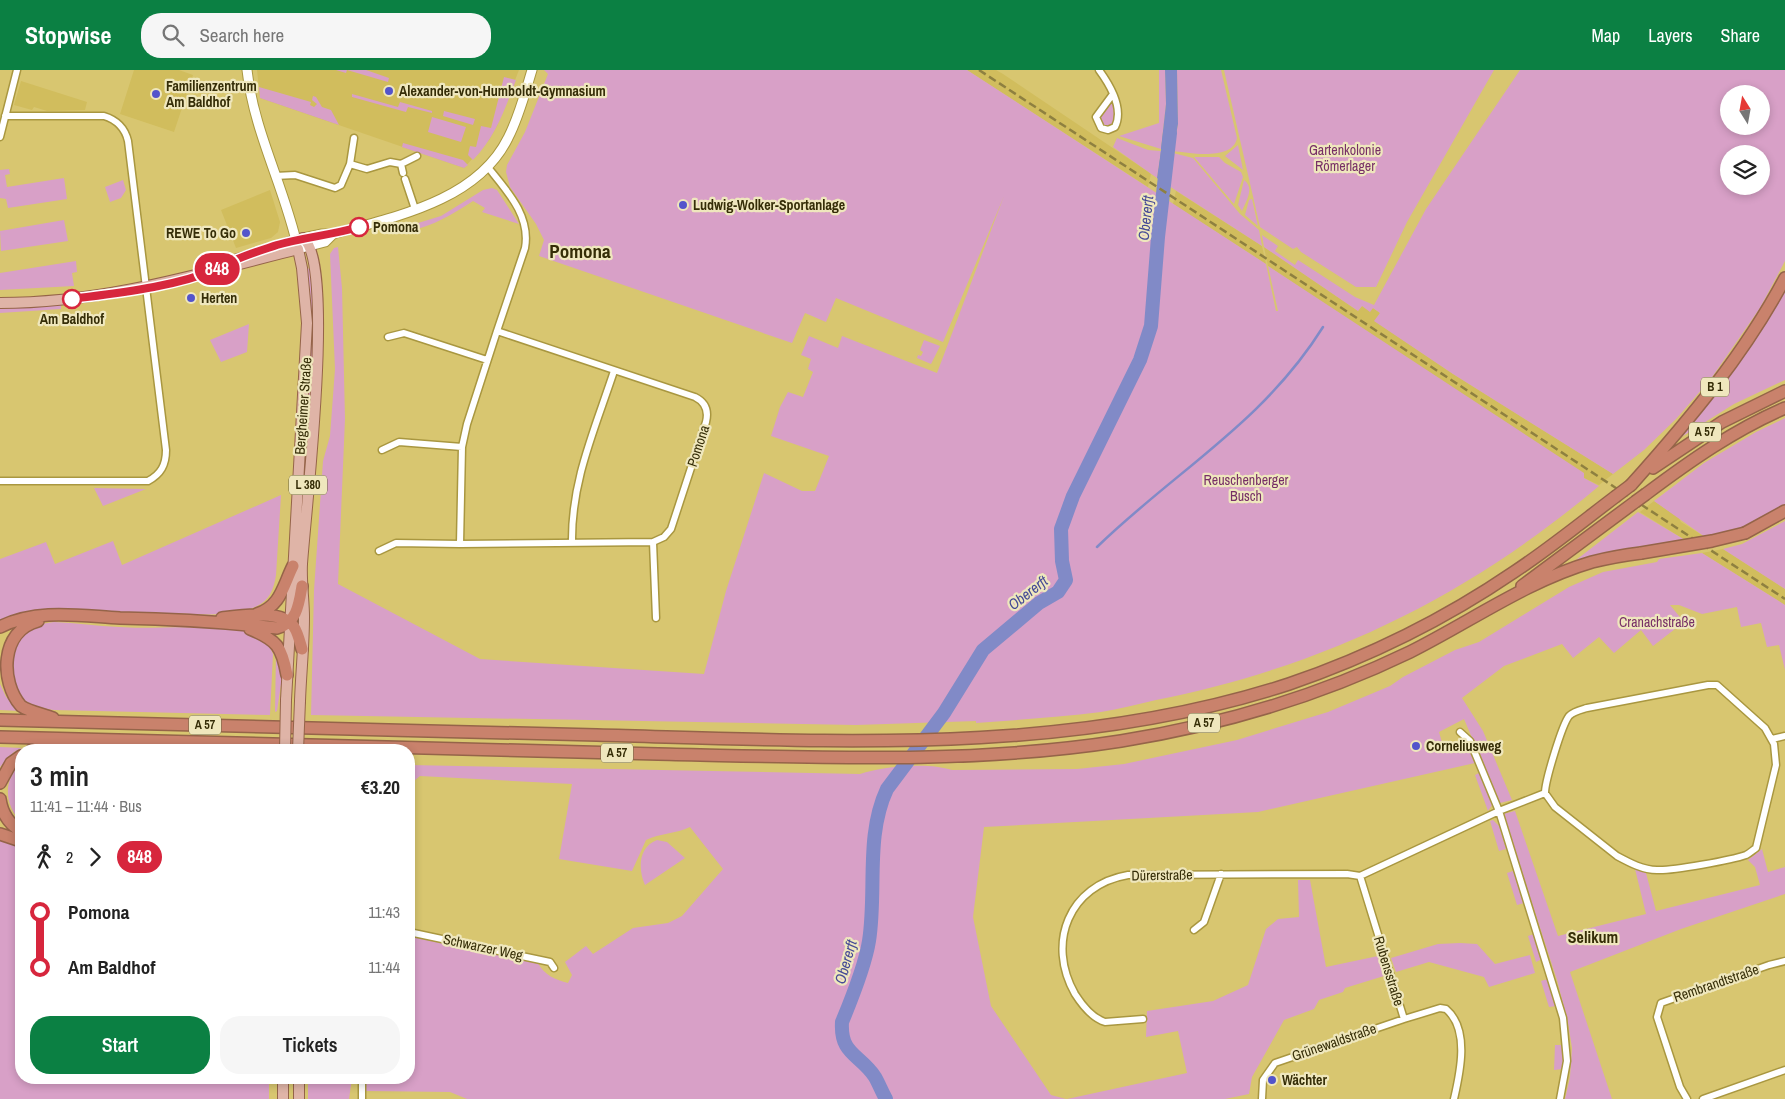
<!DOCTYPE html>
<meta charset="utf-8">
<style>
:root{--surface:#fff;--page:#f6f6f6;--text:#222;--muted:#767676;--accent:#0b8043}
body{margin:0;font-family:"Archivo Narrow",sans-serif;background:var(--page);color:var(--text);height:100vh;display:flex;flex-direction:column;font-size:19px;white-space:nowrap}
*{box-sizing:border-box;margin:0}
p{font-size:16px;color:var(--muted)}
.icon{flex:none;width:28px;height:28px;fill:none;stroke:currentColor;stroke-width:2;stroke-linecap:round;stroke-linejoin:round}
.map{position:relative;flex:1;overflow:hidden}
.side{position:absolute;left:15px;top:674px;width:400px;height:340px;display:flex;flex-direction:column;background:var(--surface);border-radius:20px;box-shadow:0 2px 8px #0003}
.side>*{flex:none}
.badge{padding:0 10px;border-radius:16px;font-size:18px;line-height:32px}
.needle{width:32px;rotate:349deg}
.controls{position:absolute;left:1720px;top:15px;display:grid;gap:10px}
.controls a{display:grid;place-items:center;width:50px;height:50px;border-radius:50%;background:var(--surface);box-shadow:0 2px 8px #0003;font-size:25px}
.map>.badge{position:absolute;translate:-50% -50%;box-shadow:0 0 0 2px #fff}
.legs{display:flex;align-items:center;gap:8px;height:55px;padding:0 15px;font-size:16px}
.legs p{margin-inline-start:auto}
.headline{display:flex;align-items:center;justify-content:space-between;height:85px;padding:0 15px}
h1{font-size:28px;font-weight:600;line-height:38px}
.action{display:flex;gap:10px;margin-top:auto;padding:10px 15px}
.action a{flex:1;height:58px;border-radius:20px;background:var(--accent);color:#fff;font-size:20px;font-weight:600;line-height:58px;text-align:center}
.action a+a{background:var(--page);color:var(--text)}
ul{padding:0 15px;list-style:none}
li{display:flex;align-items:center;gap:18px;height:55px;font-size:19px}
li i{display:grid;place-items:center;width:8px;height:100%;margin:0 6px;background:currentColor}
li i::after{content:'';width:12px;height:12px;margin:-6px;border:4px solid;border-radius:50%;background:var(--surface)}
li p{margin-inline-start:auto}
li:first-child i{background:linear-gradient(#0000 50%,currentColor 0)}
li:last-child i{background:linear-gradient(currentColor 50%,#0000 0)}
header{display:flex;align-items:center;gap:30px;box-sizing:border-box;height:70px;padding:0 25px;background:var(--accent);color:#fff}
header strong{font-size:24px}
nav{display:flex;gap:28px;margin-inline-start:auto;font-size:18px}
.search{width:350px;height:45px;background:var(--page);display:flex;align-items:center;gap:12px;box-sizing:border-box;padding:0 18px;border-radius:20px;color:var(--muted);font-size:19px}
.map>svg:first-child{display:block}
</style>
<header>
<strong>Stopwise</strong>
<div class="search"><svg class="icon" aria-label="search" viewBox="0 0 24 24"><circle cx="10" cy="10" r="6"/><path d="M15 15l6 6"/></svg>Search here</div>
<nav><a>Map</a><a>Layers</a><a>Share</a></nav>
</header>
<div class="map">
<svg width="1785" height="1029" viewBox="0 0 1785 1029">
<rect width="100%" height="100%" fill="#d8c670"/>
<path fill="#d1bd5d" d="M134 0H179L193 5 174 62 120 44Z
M257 0H519L497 56 489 70 464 98 260 28Z
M967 0H996L1003 4 1147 101 1151 104 1148 117Z
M21 11 87 32 85 40 47 41 34 37 32 40 14 35Z
M270 120 280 152 278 162 271 168 236 178 221 140Z
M1176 121 1262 176 1266 194 1173 134Z
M1264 177 1358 241 1362 236 1373 238 1380 243 1375 251 1453 304 1613 404 1599 415 1584 408 1268 196Z
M1654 431 1679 448 1681 452 1705 467 1685 470 1640 442Z
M1723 479 1785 519V535L1702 483Z"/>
<path fill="#d8a0c7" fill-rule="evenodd" d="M336 0H366L389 8 388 12 347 0 346 3Z
M544 0H967L1266 194 1276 241H1278L1268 196 1584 403V408L1599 416C1467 527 1326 596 1156 630 1138 634 1119 639 1101 642 1059 647 1018 650 976 653V651L856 655 311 645 314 520 323 391 330 366 335 299 330 184 334 178 338 177 342 218 345 349 338 514 480 589 704 604 726 521 764 403 802 421H815L829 386 771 366 780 337 788 322 803 327 813 302 808 299 811 289 801 285 809 266 838 278 842 266 937 303 1004 126 943 272 836 228 826 252 805 243 792 273 539 186 544 170 536 154 510 117 506 102 507 95 525 62 548 4Z
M1159 0H1165L1166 34 1161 79 1119 66 1159 53Z
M1177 0H1221L1237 68C1233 91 1190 83 1173 81L1178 54Z
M1224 0H1494L1407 152 1376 217H1356L1301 182 1297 177 1293 179 1260 157Z
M1520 0H1785V191L1760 238 1710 310 1676 349 1644 380 1613 404 1453 304 1374 251 1380 243 1373 238 1370 242 1362 236 1358 241 1264 177 1262 165 1278 176 1275 181 1295 195 1298 190 1355 227 1374 235 1426 139ZM1729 24H1761V56H1729ZM1729 84H1761V116H1729Z
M504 7 516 10C505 39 495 68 473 90L468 85 470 76 476 77 481 56 491 58Z
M259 17 311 32 310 35 314 37 317 34 312 30 313 26 316 27 322 37 331 40 339 55 260 28Z
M352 24 398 37 400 32 432 41V43L408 37 406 42 352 27Z
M1109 32 1113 33 1115 52 1108 57 1101 56 1099 47Z
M444 41 475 49 473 55 443 46Z
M432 47 466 57 461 72 428 62Z
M1117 68 1148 80 1161 81 1157 108 1113 77Z
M403 73 463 90 468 95 464 98 402 77Z
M1238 75 1243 100 1225 86Z
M1173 83 1193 88 1240 144 1259 160 1262 176 1169 116Z
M1194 87H1219L1225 93 1241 102 1243 107 1234 134Z
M9 99 10 104 5 105 7 117 64 108 67 129 8 138 6 129 0 128V100Z
M123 110 126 120 121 128 110 132 105 117Z
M1244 110C1255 118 1246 131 1242 141L1238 135Z
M492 118 497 120 519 154 482 142 485 138 473 131C451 145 422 164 395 160L441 146 483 120Z
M1252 129 1258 156 1245 145 1249 130Z
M64 150 68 171 1 181 0 161Z
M76 191 77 202 72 203 74 216 0 220V203Z
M310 198 313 231 314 285 293 537 311 281V231L307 199Z
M1785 218V310L1734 334 1675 371 1747 282Z
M61 235V239L0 243V239Z
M249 254 247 282 221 292 210 270Z
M924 270 940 276 931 294 917 288 918 285 921 286 923 282 920 280Z
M1785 348V435L1783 437 1746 458 1705 467 1654 431 1704 393 1756 362Z
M94 418 145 419H146L103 436Z
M281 425 276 505C274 518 270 530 257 536 230 549 192 543 163 543 123 542 84 541 44 540L24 542 0 551V489L46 472 55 494 113 471 122 495Z
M1638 442 1685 470 1623 479 1577 492 1576 490Z
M1785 451V519L1723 479 1742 474Z
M1702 483 1785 535V600L1779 575 1767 577 1761 553 1741 557 1737 537 1702 544 1679 535H1670L1684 552 1653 576 1641 560 1614 583 1599 567 1573 588 1562 574 1504 596 1462 628 1483 661 1512 730 1500 733 1464 649 1439 662 1445 683 1469 677 1475 693 1258 742 984 757 973 847 991 936 1051 1025 1066 1029H467L450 1022 366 1021V1008H409V865L538 893C544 905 556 910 568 913L572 905 565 892 586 876 593 884 633 858 668 853 682 846 723 799 690 757C676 764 660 763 646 770L632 801 559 789 572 714 420 706 409 715V695L860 704C883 696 929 692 952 700L1077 699 1124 694 1237 670 1328 642 1390 616 1403 607 1455 580 1479 572 1569 517 1603 502 1657 492 1659 489Z
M54 552C76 553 97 556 119 557 152 560 228 552 256 565 264 569 270 576 273 584L270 645 54 640C33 637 20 631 8 613L17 568 41 554Z
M276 581 282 607 277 641 275 642Z
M0 614 6 627 21 641 0 640Z
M0 677 22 678 14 682 0 697Z
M21 693V752C4 734 3 710 21 693Z
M1481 702 1492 735 1488 741 1475 705Z
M1515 741 1558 866 1646 844 1635 799 1646 803 1656 841 1760 815 1755 797 1748 790 1762 779 1768 802 1785 797V824L1681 859 1570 902 1612 1029H1565L1570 1007 1572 978 1568 953 1557 910 1503 744Z
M1493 750 1499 756 1506 779 1499 781 1490 751Z
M0 769 21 776V1008H269V1029H0Z
M657 770 667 772 685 788 645 815C638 800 638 777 657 770Z
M1513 801 1524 833 1517 835 1507 803Z
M1298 810H1310L1326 897 1378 886 1384 906 1345 918 1343 922 1319 930 1314 939 1284 950 1252 1007 1249 1024 1225 1029H1067L1187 1003 1178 961 1146 967 1147 941 1213 931 1248 915 1266 859 1278 849 1299 847Z
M1534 864 1542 889 1536 892 1528 866Z
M1460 873 1477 874 1495 894 1530 885 1535 903 1489 917 1484 907 1429 892 1396 902 1391 888 1438 874Z
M1548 909 1556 936 1549 937 1541 911Z
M1555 975H1563V999L1554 1000Z
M308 1008H352L349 1029H308Z"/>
<path fill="#818ac7" d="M1165 0H1177L1178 54 1173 81 1161 79 1166 34Z
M1161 81 1173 83 1168 116 1157 108Z"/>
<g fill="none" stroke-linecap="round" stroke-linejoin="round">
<path stroke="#818ac7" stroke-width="2.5" d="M1097 477C1175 401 1263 353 1323 257"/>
<path stroke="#818ac7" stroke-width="14" d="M886 1029C882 1022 879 1014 875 1007 860 984 840 985 842 952 852 928 865 896 869 871 877 821 865 766 887 719L944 643 983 580 1039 533 1058 522 1066 510 1062 491 1061 459 1073 426 1140 290 1151 256 1158 167 1170 63"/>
<g stroke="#a99740" stroke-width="9">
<path id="street" d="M1099 0C1110 15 1124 39 1115 57L1108 60 1101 58 1096 47 1113 24
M0 67 17 0
M354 68 350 94 367 99 390 92 401 94 403 103
M401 94 417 86
M487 96C506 120 531 145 525 178L497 261 695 327C705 332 709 340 706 352L671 459 664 467 653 472 460 474 462 377 467 354 497 261
M275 106 295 105 335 118 341 115 350 94
M405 109 415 139
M388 267 404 263 487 290
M382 380 399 372 462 377
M0 411H148C161 404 166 395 166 380L128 71C125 58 117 50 104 46H5
M653 472 656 548
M572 473C571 411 595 359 614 301
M379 481 396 473 460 474
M1460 662 1470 671 1499 741 1563 948 1567 991 1560 1029
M1772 669 1785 666
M1360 806 1404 949 1440 938 1446 939C1470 959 1460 1003 1454 1029
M1194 860 1204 852 1221 804
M409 862 550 892 554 898
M1143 949 1105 952C1092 948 1082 935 1075 924 1046 873 1069 815 1128 805L1347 804 1360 806 1499 741 1545 723 1555 737 1617 786C1630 793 1643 800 1657 800 1672 801 1732 790 1746 785 1750 783 1753 780 1756 778L1776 695 1774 674 1765 658 1717 615H1708L1587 638C1580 640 1574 641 1569 646 1562 655 1545 711 1545 723
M362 1008V1029
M1262 1029 1263 1010 1275 993 1404 949
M1687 1029 1680 1017 1657 947 1661 933 1769 895 1785 891
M1703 1029 1785 1000"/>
</g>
<g stroke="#a99740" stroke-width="11">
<path id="secondary" d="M247 0C254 63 285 118 298 179L325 172 333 164
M303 168 322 164H333C394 147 477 131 508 68 519 47 525 23 532 0"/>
</g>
<g stroke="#956449" stroke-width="12">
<path id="primary" d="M232 191 303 168C336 190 305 446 302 494 301 512 304 530 304 547 304 575 301 603 300 631
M0 233C103 233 199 204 298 179L302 198 307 253 286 630
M283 1008V1029
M299 1008V1029"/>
</g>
<g stroke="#956449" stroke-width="14">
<path id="highway" d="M1653 398 1722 352 1785 321
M1631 415C1689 350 1744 285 1785 208
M1646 424C1690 391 1734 360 1785 338
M1745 463 1785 441
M1522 516 1635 432
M257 544C281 536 283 516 293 496
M222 548C239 546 283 539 294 557 298 563 300 572 302 579
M38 551C0 561 0 612 21 636 30 642 43 644 53 648
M0 557C37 538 81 546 120 548 173 549 225 552 277 558 297 553 299 534 302 516
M250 559C277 570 282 577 287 605
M0 650C199 656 398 660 597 665 828 671 1066 687 1289 614 1368 587 1445 549 1514 502 1549 479 1582 452 1615 427
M0 667C219 672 438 679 658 684 811 687 968 695 1121 671 1221 655 1319 626 1410 582 1470 552 1527 511 1592 492 1608 488 1625 485 1641 483
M32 680 57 672
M0 713 11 693 21 686
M0 729C2 743 9 754 21 761
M0 764 21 771"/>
</g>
<use href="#street" stroke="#fff" stroke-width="6"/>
<use href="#secondary" stroke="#fff" stroke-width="9"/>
<use href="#primary" stroke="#dfb4a7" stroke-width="10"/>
<use href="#highway" stroke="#c9826c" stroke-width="11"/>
<path stroke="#8e8040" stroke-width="2.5" stroke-dasharray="8 4" stroke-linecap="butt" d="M979 0 1785 529"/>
<g stroke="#956449" stroke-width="12" stroke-linecap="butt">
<path id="primary-bridge" d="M285 680 286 630
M298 680 300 631"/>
</g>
<g stroke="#956449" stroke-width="14" stroke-linecap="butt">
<path id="highway-bridge" d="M1615 427 1631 415
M1635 432 1646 424
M1641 483 1712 471 1745 463"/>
</g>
<use href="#primary-bridge" stroke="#dfb4a7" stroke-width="10"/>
<use href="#highway-bridge" stroke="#c9826c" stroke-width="11"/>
</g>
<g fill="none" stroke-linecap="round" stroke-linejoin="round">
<g stroke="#fff" stroke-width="11">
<path id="line-1" d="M72 229C117 223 175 217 217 199 222 198 226 194 231 192 245 185 262 180 277 175 305 167 332 165 359 157"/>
</g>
<use href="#line-1" stroke="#d7263d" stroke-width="8"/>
</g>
<g fill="#5354cb" stroke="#efe7bd" stroke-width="2">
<circle cx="389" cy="21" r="5"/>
<circle cx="156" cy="24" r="5"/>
<circle cx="683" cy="135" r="5"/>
<circle cx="246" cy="163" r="5"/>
<circle cx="191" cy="228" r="5"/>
<circle cx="1416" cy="676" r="5"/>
<circle cx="1272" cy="1010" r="5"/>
</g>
<g fill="#fff" stroke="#d7263d" stroke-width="2.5">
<circle cx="359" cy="157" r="9"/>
<circle cx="72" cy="229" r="9"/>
</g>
<g text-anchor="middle" stroke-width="4.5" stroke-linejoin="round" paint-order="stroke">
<g fill="#efe7bd" stroke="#6d653e" stroke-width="1">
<rect x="1701" y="307.5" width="28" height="19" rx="4"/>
<rect x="1689" y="352.5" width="32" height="19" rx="4"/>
<rect x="289" y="405.5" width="38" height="19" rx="4"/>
<rect x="1188" y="643.5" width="32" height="19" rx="4"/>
<rect x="189" y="645.5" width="32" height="19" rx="4"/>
<rect x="601" y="673.5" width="32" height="19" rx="4"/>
</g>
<g font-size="12" font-weight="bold" fill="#352d07">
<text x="1715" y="321">B 1</text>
<text x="1705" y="366">A 57</text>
<text x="308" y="419">L 380</text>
<text x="1204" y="657">A 57</text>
<text x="205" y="659">A 57</text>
<text x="617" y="687">A 57</text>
</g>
<g font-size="14" font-weight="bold" fill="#352d07" stroke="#efe7bd" text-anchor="start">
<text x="166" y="21">Familienzentrum<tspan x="166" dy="16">Am Baldhof</tspan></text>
<text x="399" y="26">Alexander-von-Humboldt-Gymnasium</text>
<text x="693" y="140">Ludwig-Wolker-Sportanlage</text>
<text x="236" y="168" text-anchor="end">REWE To Go</text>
<text x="201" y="233">Herten</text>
<text x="1426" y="681">Corneliusweg</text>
<text x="1282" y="1015">Wächter</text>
</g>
<g font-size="14" fill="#772f66" stroke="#efe7bd">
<text x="1345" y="85">Gartenkolonie<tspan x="1345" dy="16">Römerlager</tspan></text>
<text x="1246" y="415">Reuschenberger<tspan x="1246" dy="16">Busch</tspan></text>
<text x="1657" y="557">Cranachstraße</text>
</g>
<g font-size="14" font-weight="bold" fill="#352d07" stroke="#efe7bd" text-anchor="start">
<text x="373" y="162">Pomona</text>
<text x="72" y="254" text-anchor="middle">Am Baldhof</text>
</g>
<g font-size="14" fill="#352d07" stroke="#efe7bd">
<text transform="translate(303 336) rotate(-86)" y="5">Bergheimer Straße</text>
<text transform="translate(698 376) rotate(-72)" y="5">Pomona</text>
<text transform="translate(1162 805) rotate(-1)" y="5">Dürerstraße</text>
<text transform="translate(483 877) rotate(12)" y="5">Schwarzer Weg</text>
<text transform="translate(1389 901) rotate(73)" y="5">Rubensstraße</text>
<text transform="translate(1716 913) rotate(-19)" y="5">Rembrandtstraße</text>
<text transform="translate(1334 972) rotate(-19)" y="5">Grünewaldstraße</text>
</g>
<g font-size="15" font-style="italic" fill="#454a96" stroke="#efe7bd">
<text transform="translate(1146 148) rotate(-84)" y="5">Obererft</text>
<text transform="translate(1028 523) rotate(-38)" y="5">Obererft</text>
<text transform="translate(846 892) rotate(-74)" y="5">Obererft</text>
</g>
<g font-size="16" font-weight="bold" fill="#352d07" stroke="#efe7bd">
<text x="1593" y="873">Selikum</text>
</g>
<g font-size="19" font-weight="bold" fill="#352d07" stroke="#efe7bd">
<text x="580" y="188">Pomona</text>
</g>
</g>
</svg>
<div class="controls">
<a><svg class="needle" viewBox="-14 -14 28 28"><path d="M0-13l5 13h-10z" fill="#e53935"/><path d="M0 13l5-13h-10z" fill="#767676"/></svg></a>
<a><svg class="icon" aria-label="layers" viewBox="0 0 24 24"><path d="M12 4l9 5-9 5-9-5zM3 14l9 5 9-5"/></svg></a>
</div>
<b class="badge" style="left:217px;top:199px;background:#d7263d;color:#fff">848</b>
<section class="side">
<div class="headline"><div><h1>3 min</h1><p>11:41 – 11:44 · Bus</p></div><b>€3.20</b></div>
<div class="legs"><svg class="icon" aria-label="walk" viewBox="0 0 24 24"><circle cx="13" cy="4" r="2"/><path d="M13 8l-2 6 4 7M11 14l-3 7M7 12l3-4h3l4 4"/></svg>2<svg class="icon" aria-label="forward" viewBox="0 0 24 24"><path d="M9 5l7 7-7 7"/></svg><b class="badge" style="background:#d7263d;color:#fff">848</b></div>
<ul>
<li><i style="color:#d7263d"></i><b>Pomona</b><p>11:43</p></li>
<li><i style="color:#d7263d"></i><b>Am Baldhof</b><p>11:44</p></li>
</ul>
<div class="action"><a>Start</a><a>Tickets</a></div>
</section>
</div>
